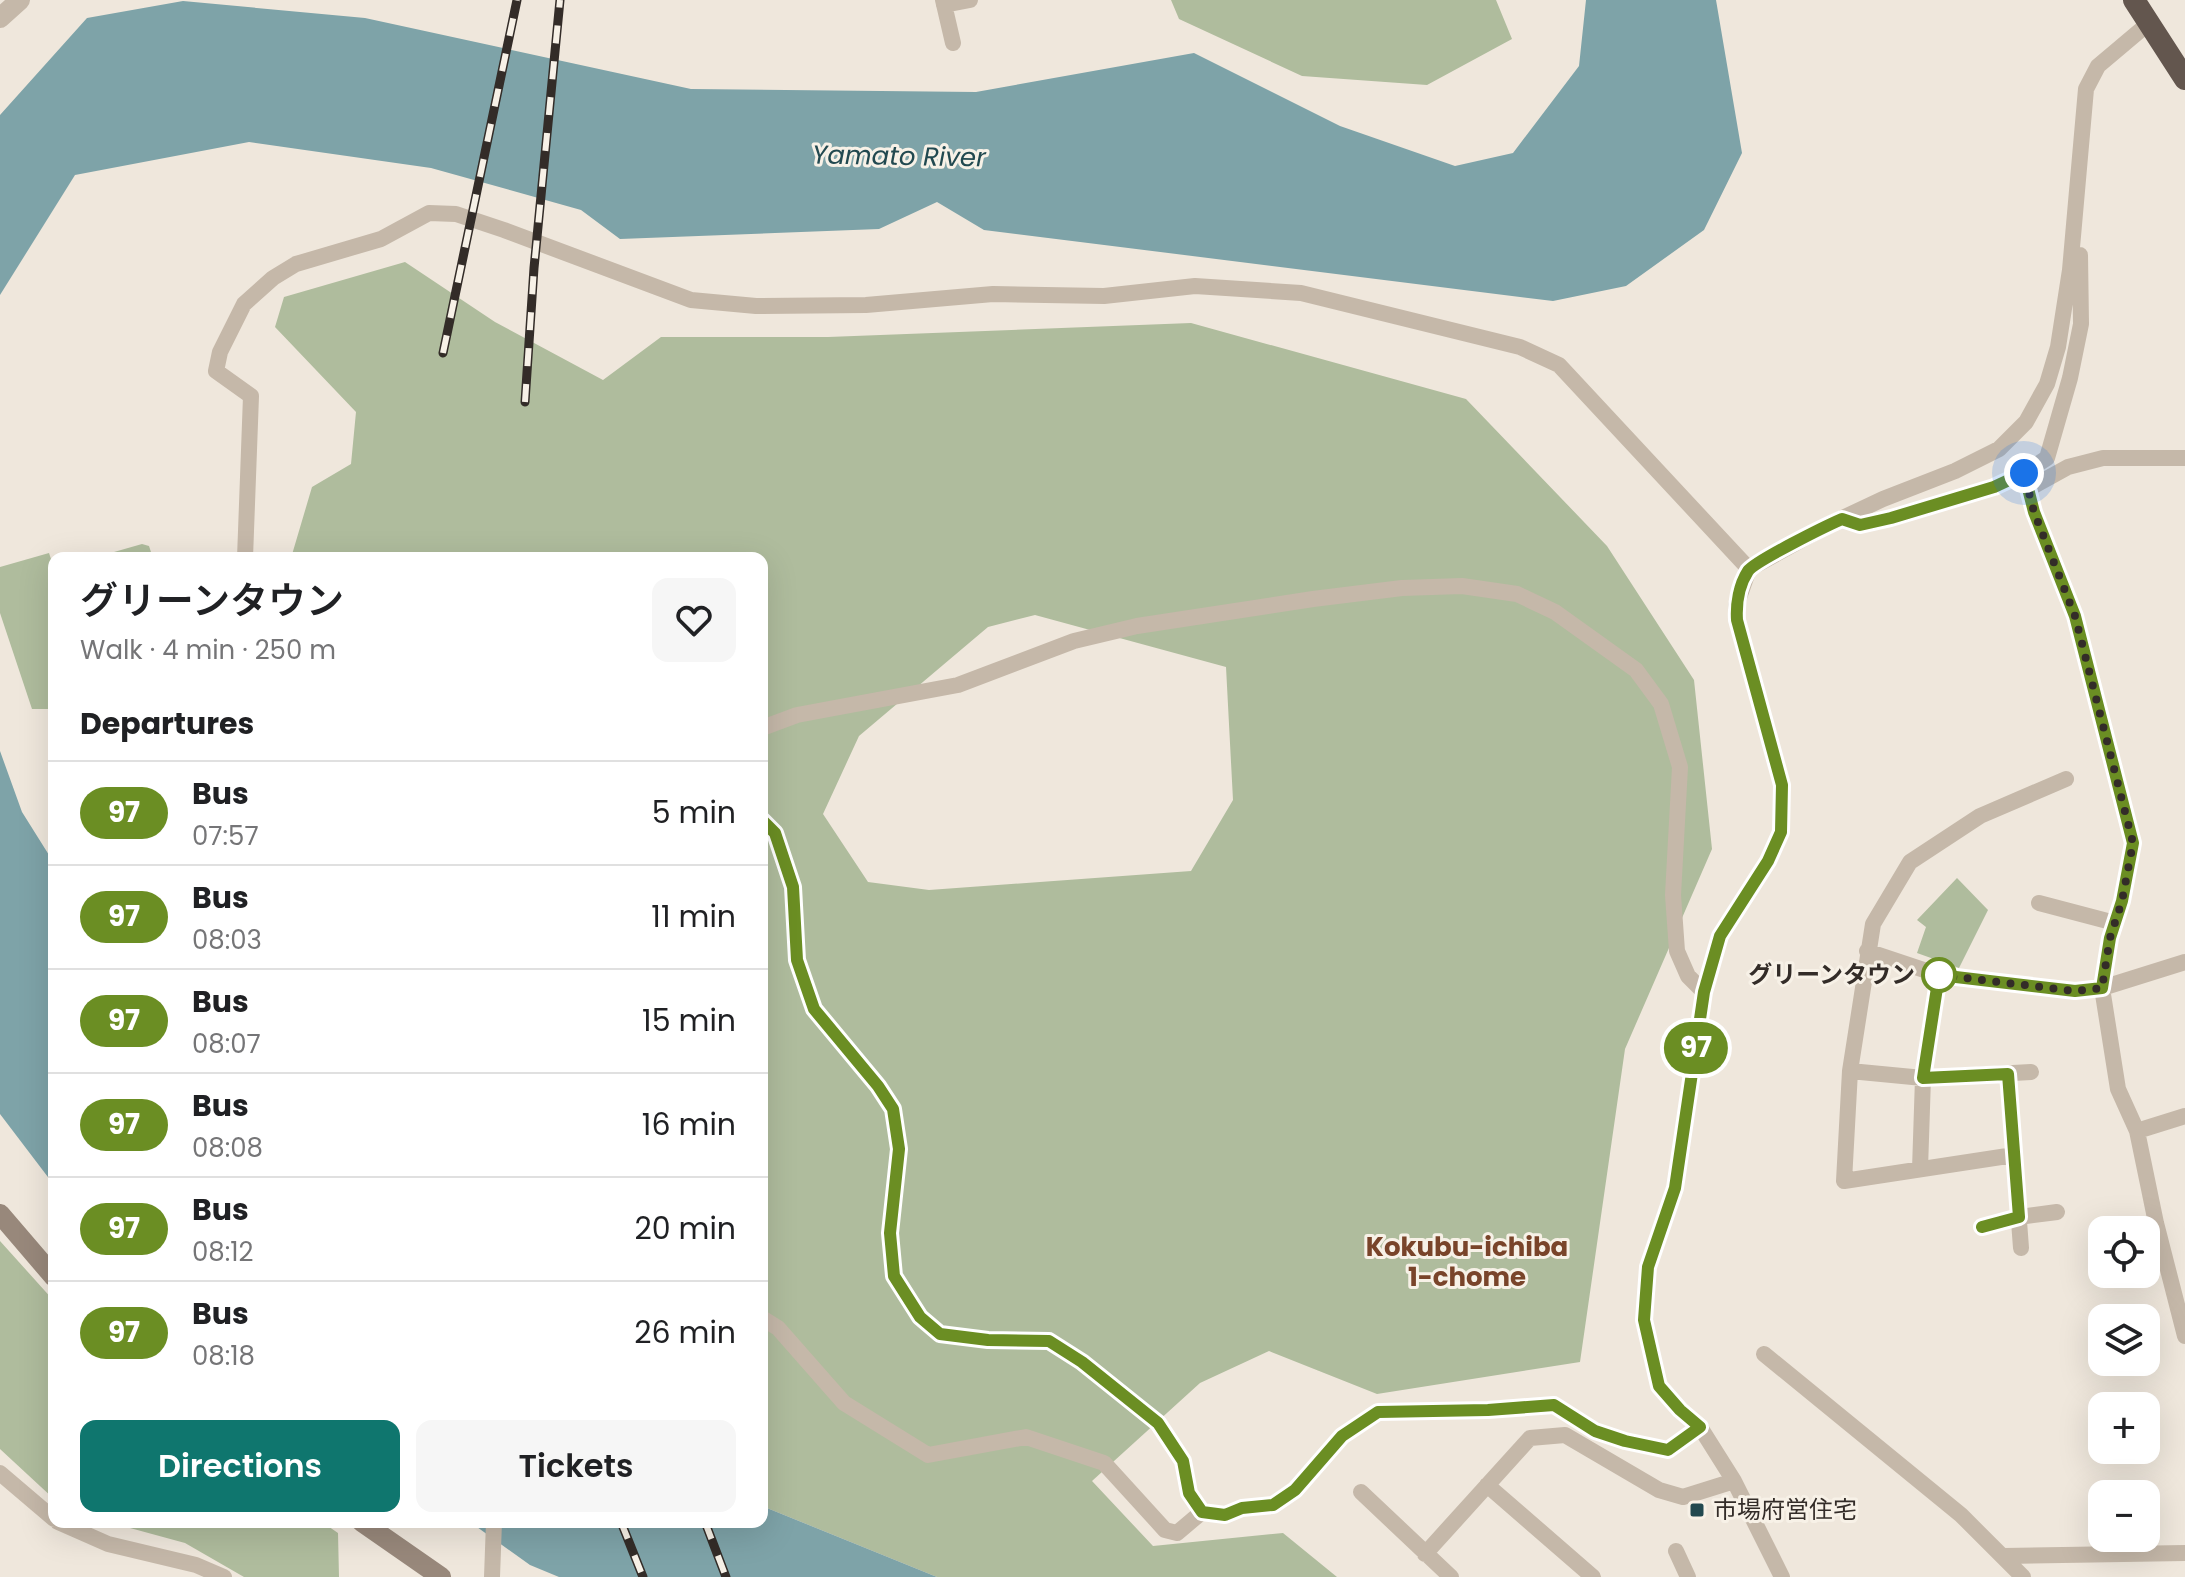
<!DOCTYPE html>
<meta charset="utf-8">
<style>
:root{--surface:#fff;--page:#f6f6f6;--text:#202124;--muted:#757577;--line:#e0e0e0;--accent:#0f766e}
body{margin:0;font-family:Poppins,"Noto Sans JP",sans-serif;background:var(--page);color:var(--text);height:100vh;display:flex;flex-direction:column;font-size:30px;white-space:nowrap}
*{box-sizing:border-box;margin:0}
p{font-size:26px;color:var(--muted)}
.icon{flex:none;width:44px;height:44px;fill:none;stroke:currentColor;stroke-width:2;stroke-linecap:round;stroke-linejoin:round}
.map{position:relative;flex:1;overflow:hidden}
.sheet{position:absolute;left:48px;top:552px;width:720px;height:976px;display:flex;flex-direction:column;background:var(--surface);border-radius:16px;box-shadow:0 8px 32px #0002}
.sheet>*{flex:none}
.badge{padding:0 16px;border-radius:26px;font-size:28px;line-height:52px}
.buttons{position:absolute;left:2088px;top:1216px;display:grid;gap:16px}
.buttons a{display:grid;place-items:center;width:72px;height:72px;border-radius:16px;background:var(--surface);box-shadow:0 8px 32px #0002;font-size:40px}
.you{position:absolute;width:40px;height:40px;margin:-20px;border:6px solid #fff;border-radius:50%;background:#1a73e8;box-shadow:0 0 0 12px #1a73e833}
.map>.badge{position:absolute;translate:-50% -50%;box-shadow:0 0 0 4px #fff}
h2{padding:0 32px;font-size:30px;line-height:72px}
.round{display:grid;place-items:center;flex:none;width:84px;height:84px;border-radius:16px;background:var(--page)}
.head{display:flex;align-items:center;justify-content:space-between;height:136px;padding:0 32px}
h1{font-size:38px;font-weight:600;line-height:60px}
.primary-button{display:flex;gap:16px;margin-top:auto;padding:16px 32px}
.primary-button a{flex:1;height:92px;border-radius:16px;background:var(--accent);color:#fff;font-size:32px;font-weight:600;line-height:92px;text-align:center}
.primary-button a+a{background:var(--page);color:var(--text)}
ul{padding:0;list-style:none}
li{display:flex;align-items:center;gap:24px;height:104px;padding:0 32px;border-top:2px solid var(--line)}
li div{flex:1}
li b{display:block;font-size:30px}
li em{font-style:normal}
li .badge{min-width:88px;font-weight:700;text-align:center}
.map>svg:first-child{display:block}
</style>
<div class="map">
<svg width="2185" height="1577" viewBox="0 0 2185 1577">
<rect width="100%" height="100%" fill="#efe7dc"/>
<path fill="#afbc9d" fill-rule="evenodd" d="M1171 0H1496L1512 39 1427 85 1302 76 1179 19Z
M405 262 495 322 603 380 661 337H828L1191 323 1466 399 1607 546 1694 680 1712 849 1625 1049 1580 1362 1377 1394 1269 1351 1200 1383 1092 1481 1153 1546 1283 1533 1337 1577H937L762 1506V558H291L312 487 351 464 356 412 275 327 284 297ZM1035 615 1226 667 1233 800 1191 871 929 890 868 882 823 814 859 736 988 627Z
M142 544 149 546 153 558H93Z
M49 553 54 568V709H32L0 613V567Z
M1957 878 1988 910 1959 968 1917 953 1926 927 1917 920Z
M0 1241 54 1301V1499L0 1449Z
M108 1522H322L338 1533 339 1577H244L185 1543Z"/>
<path fill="#7ea3a8" d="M1586 0H1716L1742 153 1704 230 1626 286 1553 301 984 230 937 202 879 229 620 239 581 210 431 168 249 142 75 175 0 295V115L87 18 183 1 365 18 691 89 976 92 1194 53 1340 126 1455 166 1513 153 1579 66Z
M0 751 22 812 54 863V1185L0 1114Z
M762 1506 937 1577H559L530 1565 470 1522H762Z"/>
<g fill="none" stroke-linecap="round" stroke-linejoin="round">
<path stroke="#c5b8a9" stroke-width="16" d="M943 0 953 43
M944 5 970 0
M2024 473 2034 512 2075 616 2133 843 2122 901 2110 938 2102 988 2118 1089 2137 1131 2156 1223 2185 1336
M2028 489 2068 467 2103 458H2185
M1842 519 1860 525 1891 518 1994 487 2024 473 2047 458 2070 378 2081 324 2080 255
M245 558 251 396 216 371 220 352 244 304 273 278 296 264 381 239 429 213 456 214 504 230 691 300 756 306 866 305 993 294 1104 296 1195 286 1301 293 1520 347 1559 365 1749 569
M762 728 797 715 958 685 1074 641 1137 626 1313 599 1402 588 1462 586 1517 594 1555 612 1636 670 1661 704 1680 767 1673 895 1677 951 1688 976 1704 992
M762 820 775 833 793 887 797 960 814 1009 878 1086 893 1109 899 1149 890 1233 894 1276 920 1317 940 1334 988 1340 1049 1341 1082 1362 1158 1423 1183 1461 1189 1493 1202 1512 1225 1515 1242 1508 1273 1505 1295 1490 1342 1436 1378 1412 1488 1410 1554 1405 1595 1431 1625 1441 1668 1450 1700 1427
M2039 903 2115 923
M1867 951 1939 975 2075 991 2102 988 2185 962
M1850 1071 1923 1078 2031 1072
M2008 1074 2021 1248
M2137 1131 2185 1116
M2014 1155 1844 1181 1850 1071 1873 924 1910 862 1980 816 2066 779
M1920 1169 1923 1078 1939 975
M1982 1227 2019 1217 2057 1212
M762 1318 778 1328 844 1403 928 1455 1026 1437 1104 1463 1165 1530 1177 1533 1202 1512
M1764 1354 1961 1515 2023 1577
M0 1473 54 1519
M1487 1485 1593 1577
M1361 1492 1451 1577
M58 1522 108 1544 196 1565 224 1577
M1676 1551 1688 1577
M1425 1554 1530 1438 1565 1435 1659 1490 1683 1497 1734 1481
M2004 1556 2185 1553
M492 1577 494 1522
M1782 1577 1734 1481 1700 1427 1680 1410 1659 1386 1644 1320 1648 1267 1675 1188 1704 992 1720 936 1768 861 1781 832 1782 785 1737 620 1736 606 1749 569 1832 523 1883 499 1955 471 1999 449 2026 422 2047 384 2058 347 2070 270 2086 89 2098 66 2149 23"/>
<path stroke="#c5b8a9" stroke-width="20" d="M0 18 20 0"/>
<path stroke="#98887b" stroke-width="20" d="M0 1214 54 1277
M362 1522 441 1577"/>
<path stroke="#63564e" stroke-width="22" d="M2134 0 2185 79"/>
<g stroke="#332c28" stroke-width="9">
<path id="rail" d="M443 353 517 0
M525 402 534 268 560 0
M621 1522 643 1577
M705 1522 726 1577"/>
</g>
<use href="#rail" stroke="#f7f1e7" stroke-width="6" stroke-dasharray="18" stroke-linecap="butt"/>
</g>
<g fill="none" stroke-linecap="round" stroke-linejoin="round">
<g stroke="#fff" stroke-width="18">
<path id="line" d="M762 820 775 833 793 887 797 960 814 1009 878 1086 893 1109 899 1149 890 1233 894 1276 920 1317 940 1334 988 1340 1049 1341 1082 1362 1158 1423 1183 1461 1189 1493 1202 1512 1225 1515 1242 1508 1273 1505 1295 1490 1342 1436 1378 1412 1488 1410 1554 1405 1595 1431 1625 1441 1668 1450 1700 1427 1680 1410 1659 1386 1644 1320 1648 1267 1675 1188 1704 992 1720 936 1768 861 1781 832 1782 785 1737 620C1736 604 1739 585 1748 571 1755 561 1826 526 1842 519L1860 525 1891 518 1994 487 2024 473 2034 512 2075 616 2133 843 2122 901 2110 938 2102 988 2075 991 1939 975 1923 1078 2008 1074 2019 1217 1982 1227"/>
</g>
<use href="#line" stroke="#6b8e23" stroke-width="12"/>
<path stroke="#332c28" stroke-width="8" stroke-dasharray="0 14.4" d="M1939 975 2075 991 2102 988 2110 938 2122 901 2133 843 2075 616 2034 512 2024 473"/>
</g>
<circle fill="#fff" stroke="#6b8e23" stroke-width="4" cx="1939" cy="975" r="16"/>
<rect fill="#224950" stroke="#f7f1e7" stroke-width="3" x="1689" y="1502" width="16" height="16" rx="4"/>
<g text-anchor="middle" stroke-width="6" stroke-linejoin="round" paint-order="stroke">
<g font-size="24" font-weight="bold" fill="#332c28" stroke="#f7f1e7" text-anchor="end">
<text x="1915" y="983">グリーンタウン</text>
</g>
<g font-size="24" fill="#332c28" stroke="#f7f1e7" text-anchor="start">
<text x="1713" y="1518">市場府営住宅</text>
</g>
<g font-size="26" font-style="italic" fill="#224950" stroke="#f7f1e7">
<text transform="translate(899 156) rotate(1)" y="9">Yamato River</text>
</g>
<g font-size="26" font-weight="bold" fill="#79442a" stroke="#f7f1e7">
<text x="1467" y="1256">Kokubu-ichiba<tspan x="1467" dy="30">1-chome</tspan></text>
</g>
</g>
</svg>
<div class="buttons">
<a><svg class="icon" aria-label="locate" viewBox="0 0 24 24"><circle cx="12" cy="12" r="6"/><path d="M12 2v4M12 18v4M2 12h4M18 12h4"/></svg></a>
<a><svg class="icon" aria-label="layers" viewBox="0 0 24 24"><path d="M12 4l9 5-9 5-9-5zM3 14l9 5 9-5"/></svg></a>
<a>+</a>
<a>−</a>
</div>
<div class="you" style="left:2024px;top:473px"></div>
<b class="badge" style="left:1696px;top:1048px;background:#6b8e23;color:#fff">97</b>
<section class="sheet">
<div class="head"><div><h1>グリーンタウン</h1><p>Walk · 4 min · 250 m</p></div><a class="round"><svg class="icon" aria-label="heart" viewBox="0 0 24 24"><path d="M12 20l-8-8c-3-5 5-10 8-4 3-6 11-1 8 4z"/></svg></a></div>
<h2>Departures</h2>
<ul>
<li><span class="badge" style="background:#6b8e23;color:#fff">97</span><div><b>Bus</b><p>07:57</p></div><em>5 min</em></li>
<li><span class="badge" style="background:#6b8e23;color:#fff">97</span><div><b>Bus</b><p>08:03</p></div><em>11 min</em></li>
<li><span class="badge" style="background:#6b8e23;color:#fff">97</span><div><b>Bus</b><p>08:07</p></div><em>15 min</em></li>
<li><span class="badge" style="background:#6b8e23;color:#fff">97</span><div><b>Bus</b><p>08:08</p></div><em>16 min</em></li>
<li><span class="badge" style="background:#6b8e23;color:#fff">97</span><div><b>Bus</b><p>08:12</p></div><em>20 min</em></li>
<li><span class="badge" style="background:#6b8e23;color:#fff">97</span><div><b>Bus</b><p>08:18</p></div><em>26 min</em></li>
</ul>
<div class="primary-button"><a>Directions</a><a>Tickets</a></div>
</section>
</div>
